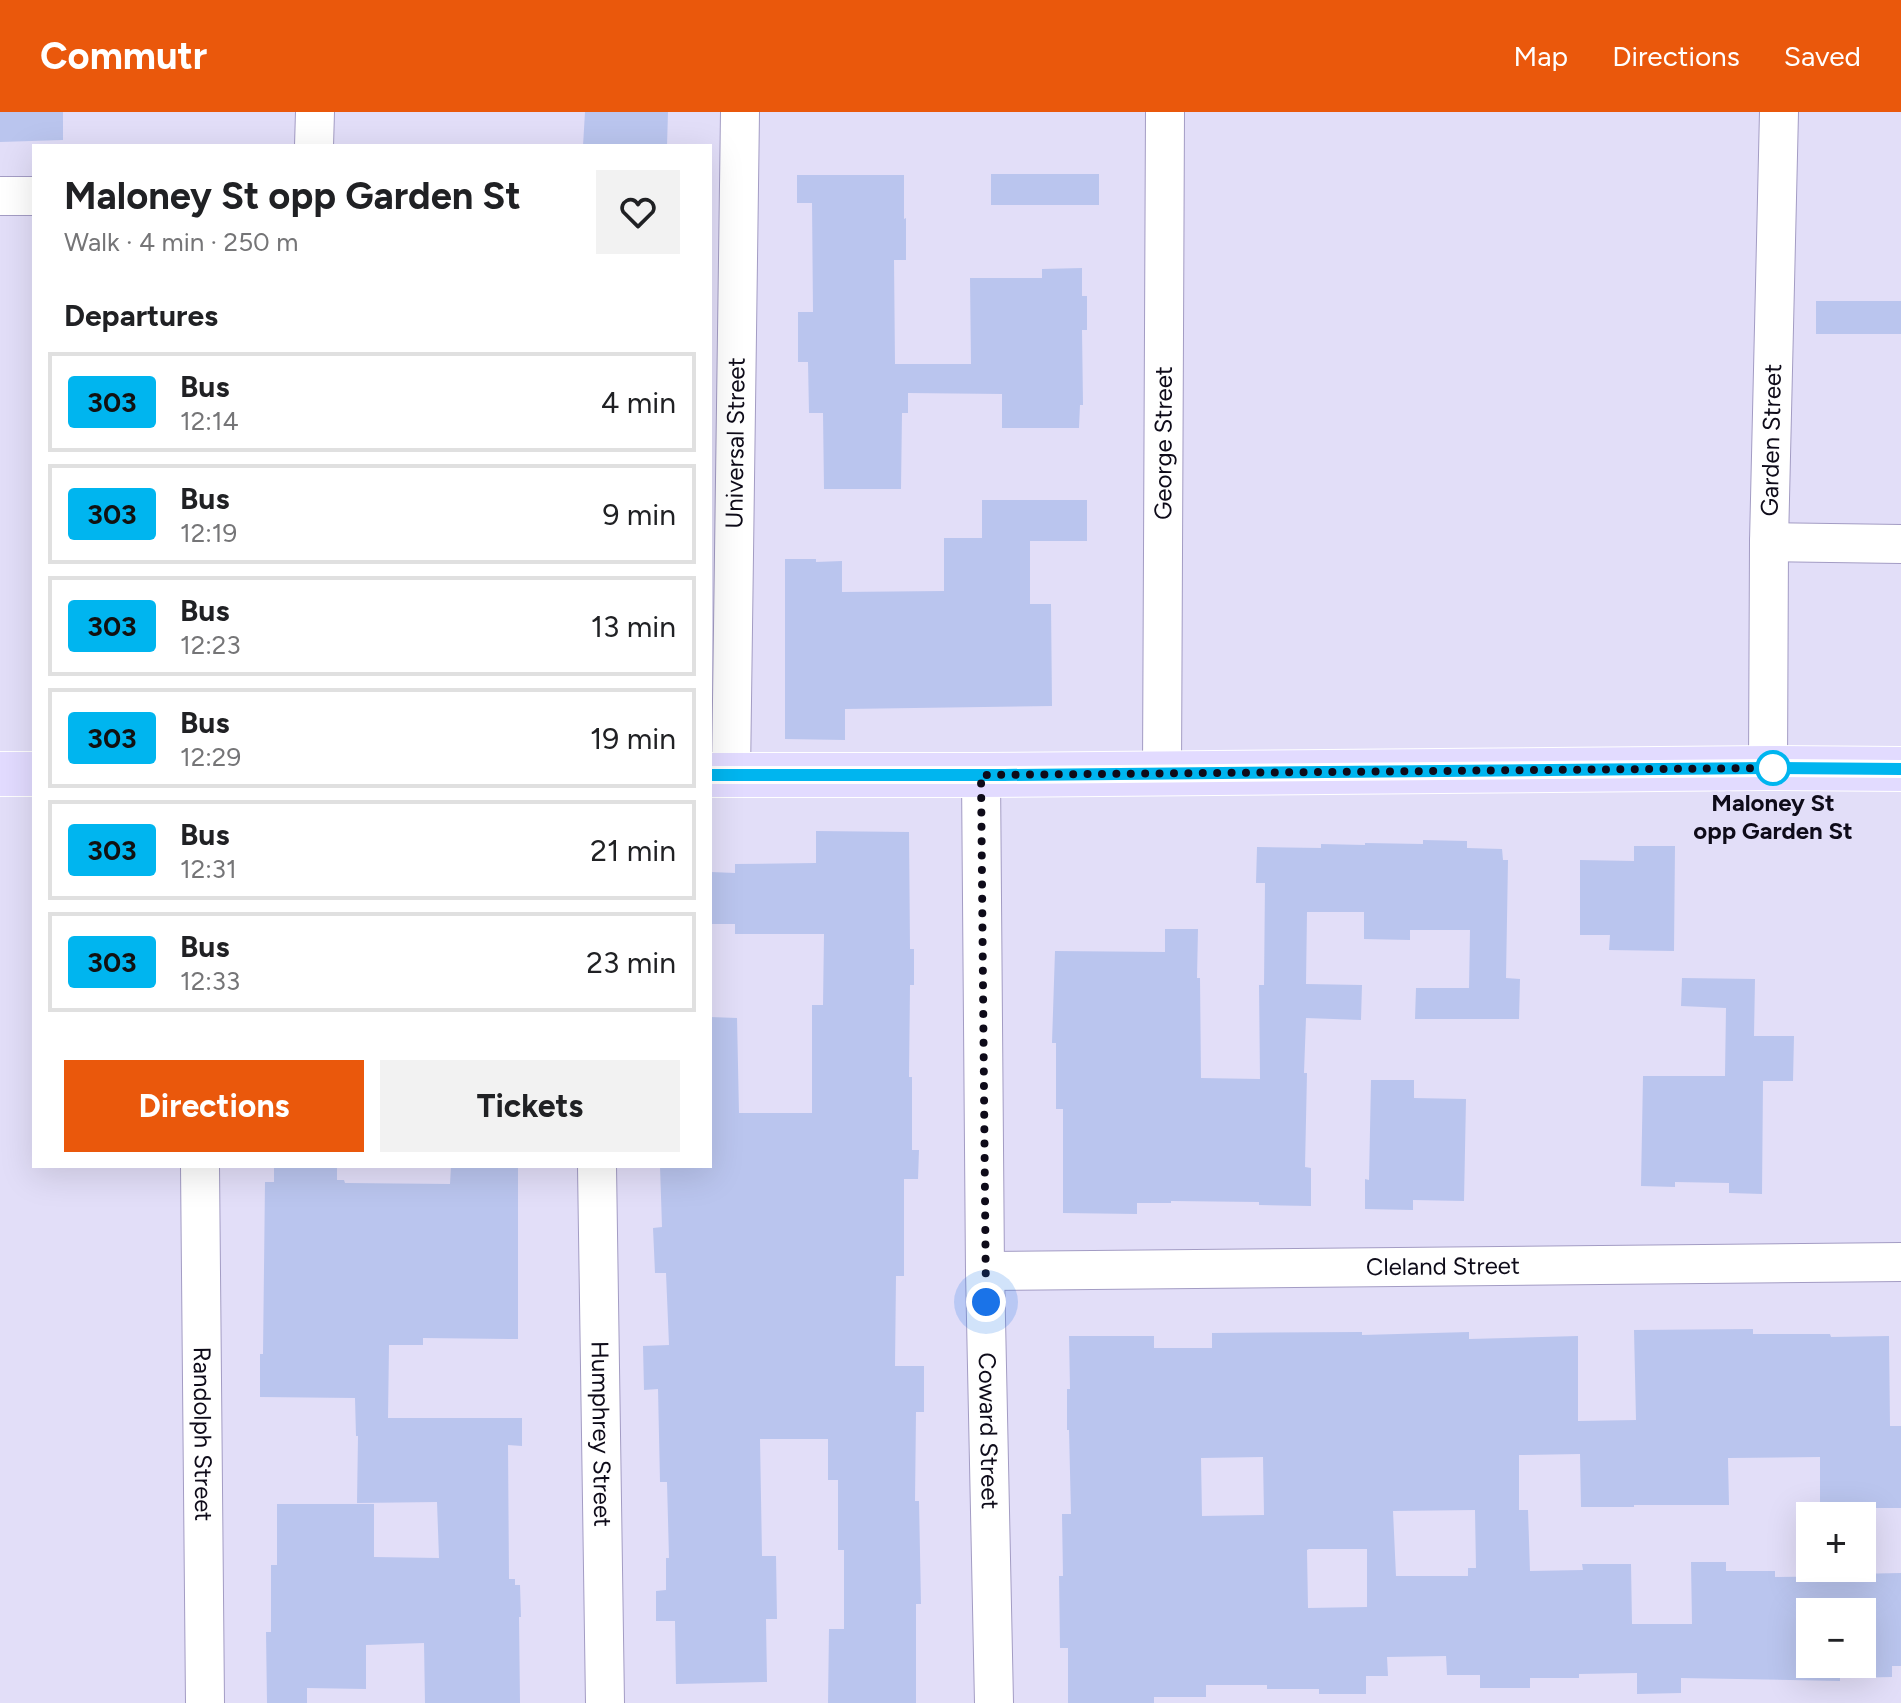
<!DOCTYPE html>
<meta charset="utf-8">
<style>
:root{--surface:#fff;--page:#f2f2f2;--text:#202124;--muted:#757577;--line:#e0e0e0;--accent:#ea580c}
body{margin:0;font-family:Figtree,sans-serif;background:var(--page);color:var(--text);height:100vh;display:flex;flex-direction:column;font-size:30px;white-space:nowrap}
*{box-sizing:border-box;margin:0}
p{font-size:26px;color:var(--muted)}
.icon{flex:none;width:44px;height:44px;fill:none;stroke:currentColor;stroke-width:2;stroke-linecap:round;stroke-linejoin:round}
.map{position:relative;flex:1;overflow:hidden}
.side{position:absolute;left:32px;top:32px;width:680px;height:1024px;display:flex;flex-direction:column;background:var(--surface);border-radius:0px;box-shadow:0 8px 32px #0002}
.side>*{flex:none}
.badge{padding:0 16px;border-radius:6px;font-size:28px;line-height:52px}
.controls{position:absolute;left:1796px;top:1390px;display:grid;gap:16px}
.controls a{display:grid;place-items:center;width:80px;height:80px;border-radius:0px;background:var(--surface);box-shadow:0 8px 32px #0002;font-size:40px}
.you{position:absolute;width:40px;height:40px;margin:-20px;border:6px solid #fff;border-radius:50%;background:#1a73e8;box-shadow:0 0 0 12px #1a73e833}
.map>.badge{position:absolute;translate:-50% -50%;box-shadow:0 0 0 4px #fff}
h2{padding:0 32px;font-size:30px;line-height:72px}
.round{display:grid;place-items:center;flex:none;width:84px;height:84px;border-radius:0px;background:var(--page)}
.overview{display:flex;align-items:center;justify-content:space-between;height:136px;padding:0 32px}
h1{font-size:38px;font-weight:700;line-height:60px}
.action{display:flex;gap:16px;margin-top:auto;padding:16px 32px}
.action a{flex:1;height:92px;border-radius:0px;background:var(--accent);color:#fff;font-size:32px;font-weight:700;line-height:92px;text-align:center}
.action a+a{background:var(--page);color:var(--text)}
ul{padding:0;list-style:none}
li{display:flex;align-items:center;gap:24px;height:100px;margin:0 16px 12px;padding:0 16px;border:4px solid var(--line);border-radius:0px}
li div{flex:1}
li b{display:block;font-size:30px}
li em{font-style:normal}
li .badge{min-width:88px;font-weight:700;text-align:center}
header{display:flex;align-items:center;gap:48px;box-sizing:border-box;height:112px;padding:0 40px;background:var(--accent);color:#fff}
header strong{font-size:38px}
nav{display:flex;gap:44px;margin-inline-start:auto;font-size:28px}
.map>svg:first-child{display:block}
</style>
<header>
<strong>Commutr</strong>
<nav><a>Map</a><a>Directions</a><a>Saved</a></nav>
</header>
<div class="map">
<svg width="1901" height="1591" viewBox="0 0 1901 1591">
<rect width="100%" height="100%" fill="#e2def8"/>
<path fill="#bac5ee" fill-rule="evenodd" d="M0 0H63V28L0 30Z
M585 0H668L667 34H583Z
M991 62H1099V93H991Z
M797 63H904V107L906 106V148H894L895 252H971L970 166H1042V157L1082 156V184H1087V218H1082L1083 293H1080L1079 316H1002V282L908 281V301H902L901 377H824L823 301H809L808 250H798V200H813L812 91H797Z
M1816 189H1901V222H1816Z
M982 388H1087V429H1030V492H1051L1052 594 845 597V628L785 627V447H816V450L842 449V480L944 479V426H982Z
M816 719 909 720 910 837H914V873H910L909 965H912V1038H919L918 1067H904V1164H896L895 1254H924V1300H916L915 1389H919L921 1492H916V1591H828L829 1517H844V1438H838V1368H828V1327H760L762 1444H776L777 1507H766L767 1570 676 1572 675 1509H656V1479L666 1478V1446H669L667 1370H660L658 1277 644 1278 643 1234 669 1233 666 1161H655L653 1116 662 1115 660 1054H710V905L737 906 739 1001H812V893H823L824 822H735V812H711V760L735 761V752L816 751Z
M1423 728 1467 729V736L1502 737 1503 748H1508L1506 866 1520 867 1519 907H1415L1416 876H1469L1470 818H1410V828L1364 827V800H1307L1306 872 1362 873 1361 908 1306 906 1304 961H1307L1305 1055 1311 1056V1094L1259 1093V1090L1171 1089V1091H1137V1102L1063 1101V997H1056V931H1052L1055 839 1165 840V817H1198L1197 866H1200L1201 966 1260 967 1259 873H1264L1265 771H1256L1257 735 1321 736V732L1365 733V731L1423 732Z
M1634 734H1675L1674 839 1609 838 1610 823H1580V748L1634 749Z
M1682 866 1755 867 1754 924H1794L1793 969H1763L1762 1082 1729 1081V1071L1675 1070V1075L1641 1074 1643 964H1725L1726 896 1681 894Z
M1371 968H1414V986L1466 987 1464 1089 1413 1088V1098L1365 1097V1067L1369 1068Z
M274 1054H337V1068H344L345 1071 450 1072 451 1054H518V1227L423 1226V1233H389L388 1306H522V1334L508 1333 509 1467H515V1473H520L521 1505H519L520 1591H425L424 1531 366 1533V1577L307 1576V1591H267L266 1520H271V1453H277V1392H374V1445L439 1446 437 1390 357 1391 358 1324H356L355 1286 260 1285V1242H263L265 1070H274Z
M1753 1217V1222H1830L1831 1225 1889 1224 1890 1314H1901V1396H1870V1404H1820V1345L1728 1346 1729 1393H1634V1395H1581L1580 1342 1519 1343V1398H1528L1530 1459 1583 1458 1582 1452H1631L1632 1512H1692L1691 1450H1726V1459H1775V1465L1853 1464V1462L1901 1461V1554H1892V1565L1840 1566V1569L1681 1566V1581L1637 1582V1561L1579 1562V1566H1530V1576H1480V1563H1447L1446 1544 1387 1545 1388 1564H1366V1582H1319V1577H1267V1573H1206V1585H1154V1591H1068V1536H1060L1059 1464H1063L1062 1402H1071L1069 1318H1067V1277H1070L1069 1224H1154V1236H1212V1221L1362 1220V1223L1469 1220V1227L1578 1224V1309L1636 1308 1634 1218ZM1263 1345 1264 1403 1202 1404 1201 1346ZM1475 1398 1476 1456H1468V1464H1396L1393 1399ZM1309 1437H1367V1495L1308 1496 1307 1438ZM1810 1500H1862V1552H1810Z"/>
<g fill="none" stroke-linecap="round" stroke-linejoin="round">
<g stroke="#a39cc4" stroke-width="40">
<g id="minor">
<path d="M314 34 315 0"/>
<path d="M0 84H34"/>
<path d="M1769 430 1901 432"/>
<path id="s1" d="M1768 656 1769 430 1779 0"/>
<path id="s2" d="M1162 661 1165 0"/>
<path id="s3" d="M731 663 740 0"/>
<path id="s4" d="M981 663 985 1159 994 1591"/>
<path id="s5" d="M200 1054 205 1591"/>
<path id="s6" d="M597 1054 605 1591"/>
<path id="s7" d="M985 1159 1901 1150"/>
</g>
</g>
<g stroke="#fff" stroke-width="46">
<path id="major" d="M0 662H34
M710 663H981L1768 656 1901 657"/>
</g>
<use href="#minor" stroke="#fff" stroke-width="38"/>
<use href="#major" stroke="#e2dbff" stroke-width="44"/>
</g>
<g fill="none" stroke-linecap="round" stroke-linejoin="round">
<g stroke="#fff" stroke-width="18">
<path id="line" d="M710 663H1004L1768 656 1901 657"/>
</g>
<use href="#line" stroke="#00b5ef" stroke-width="12"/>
<path stroke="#0e0b19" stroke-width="8" stroke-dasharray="0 14.4" d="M986 1190 981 663 1773 656"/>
</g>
<circle fill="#fff" stroke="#00b5ef" stroke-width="4" cx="1773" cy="656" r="16"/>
<g text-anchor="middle" stroke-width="7" stroke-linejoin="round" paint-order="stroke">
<g font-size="24" fill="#0e0b19" stroke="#e2def8">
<text dy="8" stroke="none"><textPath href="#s1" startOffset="328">Garden Street</textPath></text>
<text dy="8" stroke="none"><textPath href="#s3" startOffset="332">Universal Street</textPath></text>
<text dy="8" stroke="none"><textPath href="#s2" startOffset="330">George Street</textPath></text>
<text dy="8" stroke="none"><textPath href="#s7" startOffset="458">Cleland Street</textPath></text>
<text dy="8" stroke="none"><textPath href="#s4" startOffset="656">Coward Street</textPath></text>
<text dy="8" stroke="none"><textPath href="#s5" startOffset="268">Randolph Street</textPath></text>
<text dy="8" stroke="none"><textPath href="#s6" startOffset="268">Humphrey Street</textPath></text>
</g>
<g font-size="24" font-weight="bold" fill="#0e0b19" stroke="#e2def8">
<text x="1773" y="699">Maloney St<tspan x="1773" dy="28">opp Garden St</tspan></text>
</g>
</g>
</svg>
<div class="controls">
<a>+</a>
<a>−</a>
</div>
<div class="you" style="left:986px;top:1190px"></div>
<section class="side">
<div class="overview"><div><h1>Maloney St opp Garden St</h1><p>Walk · 4 min · 250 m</p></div><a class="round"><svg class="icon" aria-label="heart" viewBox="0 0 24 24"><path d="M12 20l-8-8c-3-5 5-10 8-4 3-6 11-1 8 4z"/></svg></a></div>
<h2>Departures</h2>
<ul>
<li><span class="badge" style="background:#00b5ef;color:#111">303</span><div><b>Bus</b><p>12:14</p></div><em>4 min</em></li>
<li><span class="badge" style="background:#00b5ef;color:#111">303</span><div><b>Bus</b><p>12:19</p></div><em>9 min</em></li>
<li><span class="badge" style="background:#00b5ef;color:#111">303</span><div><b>Bus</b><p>12:23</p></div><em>13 min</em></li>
<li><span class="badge" style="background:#00b5ef;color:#111">303</span><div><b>Bus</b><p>12:29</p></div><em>19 min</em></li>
<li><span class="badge" style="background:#00b5ef;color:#111">303</span><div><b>Bus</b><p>12:31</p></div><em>21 min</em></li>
<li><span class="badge" style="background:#00b5ef;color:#111">303</span><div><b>Bus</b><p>12:33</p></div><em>23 min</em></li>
</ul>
<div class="action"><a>Directions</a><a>Tickets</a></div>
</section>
</div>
